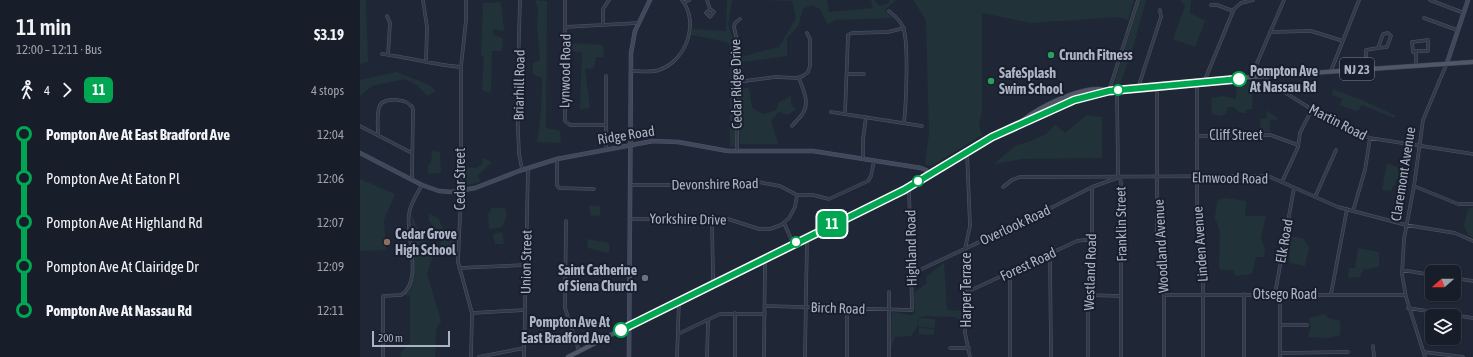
<!DOCTYPE html>
<meta charset="utf-8">
<style>
:root{--surface:#171d29;--page:#202631;--text:#f1f3f6;--muted:#9ea2a8;--line:#363b46}
body{margin:0;font-family:"Asap Condensed",sans-serif;background:var(--page);color:var(--text);height:100vh;display:flex;flex-direction:column;font-size:15px;white-space:nowrap}
*{box-sizing:border-box;margin:0}
p{font-size:13px;color:var(--muted)}
.icon{flex:none;width:22px;height:22px;fill:none;stroke:currentColor;stroke-width:2;stroke-linecap:round;stroke-linejoin:round}
.map{position:relative;flex:1;overflow:hidden}
.side{display:flex;flex-direction:column;background:var(--surface);width:360px}
.side>*{flex:none}
.badge{padding:0 8px;border-radius:6px;font-size:14px;line-height:26px}
.needle{width:26px;rotate:249deg}
.controls{position:absolute;left:1065px;top:265px;display:grid;gap:8px}
.controls a{display:grid;place-items:center;width:36px;height:36px;border-radius:6px;background:var(--surface);box-shadow:0 1px 3px #0004,0 0 0 1px var(--line);font-size:20px}
.scale{position:absolute;left:12px;bottom:10px;width:78px;box-sizing:border-box;padding-left:4px;border:2px solid #acb3c5;border-top:0;font-size:11px;line-height:14px;white-space:nowrap;color:#acb3c5;-webkit-text-stroke:3px #181e2c;paint-order:stroke}
.map>.badge{position:absolute;translate:-50% -50%;box-shadow:0 0 0 2px #fff}
.legs{display:flex;align-items:center;gap:6px;height:44px;padding:0 16px;font-size:13px}
.legs p{margin-inline-start:auto}
.head{display:flex;align-items:center;justify-content:space-between;height:68px;padding:0 16px}
h1{font-size:22px;font-weight:600;line-height:30px}
ul{padding:0 16px;list-style:none}
li{display:flex;align-items:center;gap:14px;height:44px;font-size:15px}
li i{display:grid;place-items:center;width:6px;height:100%;margin:0 5px;background:currentColor}
li i::after{content:'';width:10px;height:10px;margin:-5px;border:3px solid;border-radius:50%;background:var(--surface)}
li p{margin-inline-start:auto}
li:first-child i{background:linear-gradient(#0000 50%,currentColor 0)}
li:last-child i{background:linear-gradient(currentColor 50%,#0000 0)}
main{display:flex;flex:1;min-height:0}
.map>svg:first-child{display:block}
</style>
<main>
<section class="side">
<div class="head"><div><h1>11 min</h1><p>12:00 – 12:11 · Bus</p></div><b>$3.19</b></div>
<div class="legs"><svg class="icon" aria-label="walk" viewBox="0 0 24 24"><circle cx="13" cy="4" r="2"/><path d="M13 8l-2 6 4 7M11 14l-3 7M7 12l3-4h3l4 4"/></svg>4<svg class="icon" aria-label="forward" viewBox="0 0 24 24"><path d="M9 5l7 7-7 7"/></svg><b class="badge" style="background:#00a651;color:#fff">11</b><p>4 stops</p></div>
<ul>
<li><i style="color:#00a651"></i><b>Pompton Ave At East Bradford Ave</b><p>12:04</p></li>
<li><i style="color:#00a651"></i><span>Pompton Ave At Eaton Pl</span><p>12:06</p></li>
<li><i style="color:#00a651"></i><span>Pompton Ave At Highland Rd</span><p>12:07</p></li>
<li><i style="color:#00a651"></i><span>Pompton Ave At Clairidge Dr</span><p>12:09</p></li>
<li><i style="color:#00a651"></i><b>Pompton Ave At Nassau Rd</b><p>12:11</p></li>
</ul>
</section>
<div class="map">
<svg width="1113" height="357" viewBox="0 0 1113 357">
<rect width="100%" height="100%" fill="#1f2737"/>
<path fill="#213338" d="M0 0H6L8 62 0 64Z
M175 0 187 1 186 128 200 131 201 143 177 142C181 121 182 100 182 78L173 74V63L180 60 177 26 178 9Z
M367 0H372L368 25 377 49 375 72V146L370 147V45L367 42 331 35 332 29 366 31Z
M403 0H467L469 12 513 8 511 0H514L519 6 529 3V0H536L525 10 533 18 475 20 468 25 460 9 451 5 443 9 438 26 427 38V56L383 62 382 89 389 87 392 108 404 114 416 110 419 102 431 96V105L436 109 428 115 419 112 411 121 418 144H380V57L419 47 436 18 432 1Z
M553 0H774L768 20 757 17 671 23 622 13V110L619 125 622 135 571 166 565 164 569 134 566 20Z
M780 0H786L773 47 759 87H755L754 84Z
M820 0H831L830 13 845 21 835 47 813 39 825 6Z
M141 2 144 31 133 29 134 35 143 38 142 51H132L131 93 122 90 124 57 121 55 123 3Z
M207 43 243 45 244 57H236L234 68 225 69 230 108 220 109 222 52 208 51Z
M37 72 69 85 76 91 67 96 57 85 44 79 12 86 0 96V80Z
M893 81 892 109H887L885 113C880 113 877 111 874 107H868L866 113 860 116 852 114 851 98 863 96 876 99 877 82Z
M973 89 1002 100 1036 116 1034 118 1002 105 997 111 979 105 983 99 972 95Z
M906 110 919 119 910 121V132H901L900 119 907 118Z
M727 115 742 117V158L662 159 634 164 656 145 666 143 686 134 695 125 705 133Z
M72 151 80 152 81 173 68 174V165L71 162Z
M123 158 132 162 118 175 120 182 103 186 102 167 116 168 122 165Z
M1027 163 1039 168V175L1031 191 1022 190Z
M0 179 35 194 24 220 26 250 0 251Z
M865 198 886 201 885 216H906L901 238 905 248 904 257H896L892 274 876 276 873 270H861L859 266 860 232 855 218 857 201Z
M229 205 240 206V216L230 215Z
M1113 207V238L1108 235 1104 225 1108 209Z
M131 208H145L147 215 142 227 129 229 128 213 131 212Z
M69 213 79 219 84 231 94 237 95 250H87L73 254 67 274 81 321 76 330 75 357H41L40 353 50 343V295H43L48 291C58 267 53 240 51 214 59 227 61 245 78 248L83 238 69 221Z
M142 232 144 244H135L133 234Z
M929 236 943 238 949 247 945 266 930 263Z
M227 239 249 243V253L228 248Z
M998 248 1019 252V267L1003 270 1000 277 988 278 989 268H995Z
M584 263 587 310 602 311V328H599L597 317 565 316 558 318 557 327 551 336 535 337 531 348 532 312 551 315 555 313 554 293 567 283 566 277Z
M965 314 969 318 980 321V335L969 338 948 337 951 326 949 318Z
M559 318 575 319V328L558 327Z
M559 328 574 329V335L559 334Z"/>
<g fill="none" stroke-linecap="round" stroke-linejoin="round">
<g stroke="#505666" stroke-width="3.5">
<path id="street" d="M63 0 67 27 66 62
M106 0V20L101 67V191L98 262 112 313 111 357
M160 0 157 104 159 154 162 169
M205 0V121L210 125H246
M347 0 350 9 354 12 350 17 346 13 350 9
M1070 0 1104 13
M324 3 329 0
M851 5H857L873 11
M529 11C535 16 540 20 543 27 549 42 546 105 544 123
M27 16 30 23 28 55
M1064 18 1097 30
M243 25V9L249 0
M205 27 278 23
M910 32 951 31 983 41
M1056 51H1068V40L1052 42 1053 52 1056 51V65
M22 54C48 57 74 65 101 67
M1006 68V50L1018 48 1023 34 1028 33 1031 36 1027 47 1018 48
M271 71C280 71 291 73 299 70 326 61 340 23 322 0
M971 71 999 0
M487 74H504
M906 76 908 82 969 120 1010 138 1113 154
M891 77 924 0
M377 82 415 77 437 78 443 76 448 72 450 66V39L447 33
M844 82 874 9 881 3 893 0
M837 83V229L843 272V357
M797 87V231L804 273V357
M778 88 801 17 800 10
M757 90 758 174 761 182V357
M749 91 778 0
M471 112 562 126
M485 114 488 35 492 33 528 32 544 28
M0 126 52 153
M432 126C436 121 440 118 443 113 450 102 443 90 439 78
M18 135C18 126 16 113 20 105 24 97 49 98 53 109L52 180
M837 136 910 135 938 145
M246 149V76
M377 151 378 45 374 27 375 23 380 19
M607 152 610 226 605 249V333L610 357
M197 159V185L199 188 234 189
M503 159V139L506 117
M922 182 938 147 940 133 952 109
M270 185H367L398 182 420 186 437 195H453L469 199 508 181 511 176 514 161
M1054 186 1098 204H1113
M643 187 652 180 660 177 908 176 978 207 1046 225 1095 233 1113 241
M955 197 976 150
M993 211 1005 170 1010 138
M270 219H368L399 229H410L421 225 429 218 435 207 437 195
M352 219 353 279 354 282
M206 221 205 308 219 351
M424 223 433 243
M690 253 691 357
M232 267 269 268
M99 268 167 265
M1042 270 1072 275
M650 272V357
M551 274 673 217 732 187 757 178
M1094 278 1113 281
M605 293 717 241 732 239
M884 294V357
M915 294 934 188
M971 294 987 209
M728 295 761 296
M804 295H1045
M405 306 552 310 549 187
M1048 308 1113 318
M112 313 165 310
M920 325H947
M318 334 360 314H405
M1013 346 1014 357
M590 348H609
M1064 352 1103 357
M920 353 988 352
M23 357V296L41 295C64 281 45 234 49 214 50 204 57 194 62 185
M119 357 164 348
M164 357 168 168
M317 357 319 300
M347 357 348 320
M375 357V313
M404 357 405 257
M445 357 447 237
M487 357V308
M529 357V292
M728 357V278L732 254V187
M920 357V294
M1065 357 1046 297 1042 274 1044 239 1054 186 1063 120 1087 63"/>
</g>
<g stroke="#505666" stroke-width="4.5">
<path id="secondary" d="M1087 63 1108 0
M0 153 62 185 79 191 92 192 115 188 159 171 197 159 293 141 318 142 368 151H453L561 168 566 170 569 175
M269 357 271 53 275 31 290 0"/>
</g>
<g stroke="#3c4251" stroke-width="5">
<path id="primary" d="M662 121C679 107 727 82 749 91
M208 357 319 300 544 190 632 137 722 97 749 91 891 77 1113 62"/>
</g>
<use href="#street" stroke="#323948" stroke-width="2.5"/>
<use href="#secondary" stroke="#40485b" stroke-width="3.5"/>
<use href="#primary" stroke="#505868" stroke-width="4"/>
</g>
<g fill="none" stroke-linecap="round" stroke-linejoin="round">
<g stroke="#fff" stroke-width="9">
<path id="line-1" d="M261 330 544 190 632 137 714 100 749 91 879 79"/>
</g>
<use href="#line-1" stroke="#00a651" stroke-width="6"/>
</g>
<g fill="#2e9e5b" stroke="#181e2c" stroke-width="1.5">
<circle cx="691" cy="55" r="4"/>
<circle cx="631" cy="81" r="4"/>
</g>
<g fill="#fff" stroke="#00a651" stroke-width="2">
<circle cx="879" cy="79" r="7"/>
<circle cx="758" cy="90" r="5"/>
<circle cx="558" cy="181" r="5"/>
<circle cx="436" cy="242" r="5"/>
<circle cx="261" cy="330" r="7"/>
</g>
<circle fill="#8d6e63" stroke="#181e2c" stroke-width="1.5" cx="27" cy="242" r="4"/>
<circle fill="#6b7280" stroke="#181e2c" stroke-width="1.5" cx="285" cy="278" r="4"/>
<g text-anchor="middle" stroke-width="4" stroke-linejoin="round" paint-order="stroke">
<rect fill="#181e2c" stroke="#808697" stroke-width="1" x="980" y="58" width="34" height="22" rx="3"/>
<g font-size="13" font-weight="bold" fill="#acb3c5">
<text x="997" y="74">NJ 23</text>
</g>
<g font-size="14" font-weight="bold" fill="#acb3c5" stroke="#181e2c" text-anchor="start">
<text x="699" y="60">Crunch Fitness</text>
<text x="639" y="78">SafeSplash<tspan x="639" dy="16">Swim School</tspan></text>
<text x="35" y="239">Cedar Grove<tspan x="35" dy="16">High School</tspan></text>
<text x="277" y="275" text-anchor="end">Saint Catherine<tspan x="277" dy="16">of Siena Church</tspan></text>
</g>
<g font-size="14" fill="#acb3c5" stroke="#181e2c">
<text transform="translate(205 71) rotate(-89)" y="5">Lynwood Road</text>
<text transform="translate(376 84) rotate(-91)" y="5">Cedar Ridge Drive</text>
<text transform="translate(159 85) rotate(-89)" y="5">Briarhill Road</text>
<text transform="translate(978 122) rotate(27)" y="5">Martin Road</text>
<text transform="translate(266 135) rotate(-9)" y="5">Ridge Road</text>
<text x="876" y="140">Cliff Street</text>
<text transform="translate(1043 174) rotate(-81)" y="5">Claremont Avenue</text>
<text transform="translate(870 178) rotate(1)" y="5">Elmwood Road</text>
<text transform="translate(100 179) rotate(-90)" y="5">Cedar Street</text>
<text transform="translate(355 184) rotate(-1)" y="5">Devonshire Road</text>
<text transform="translate(328 219) rotate(1)" y="5">Yorkshire Drive</text>
<text transform="translate(761 224) rotate(-91)" y="5">Franklin Street</text>
<text transform="translate(655 225) rotate(-25)" y="5">Overlook Road</text>
<text transform="translate(924 241) rotate(-80)" y="5">Elk Road</text>
<text transform="translate(840 244) rotate(-94)" y="5">Linden Avenue</text>
<text transform="translate(801 246) rotate(-93)" y="5">Woodland Avenue</text>
<text transform="translate(551 248) rotate(-91)" y="5">Highland Road</text>
<text transform="translate(166 262) rotate(-89)" y="5">Union Street</text>
<text transform="translate(668 264) rotate(-25)" y="5">Forest Road</text>
<text transform="translate(730 272) rotate(-88)" y="5">Westland Road</text>
<text transform="translate(606 290) rotate(-90)" y="5">Harper Terrace</text>
<text x="925" y="299">Otsego Road</text>
<text transform="translate(478 308) rotate(2)" y="5">Birch Road</text>
</g>
<g font-size="14" font-weight="bold" fill="#acb3c5" stroke="#181e2c" text-anchor="start">
<text x="890" y="76">Pompton Ave<tspan x="890" dy="16">At Nassau Rd</tspan></text>
<text x="250" y="327" text-anchor="end">Pompton Ave At<tspan x="250" dy="16">East Bradford Ave</tspan></text>
</g>
</g>
</svg>
<div class="controls">
<a><svg class="needle" viewBox="-14 -14 28 28"><path d="M0-13l5 13h-10z" fill="#e53935"/><path d="M0 13l5-13h-10z" fill="#9ea2a8"/></svg></a>
<a><svg class="icon" aria-label="layers" viewBox="0 0 24 24"><path d="M12 4l9 5-9 5-9-5zM3 14l9 5 9-5"/></svg></a>
</div>
<div class="scale">200 m</div>
<b class="badge" style="left:472px;top:224px;background:#00a651;color:#fff">11</b>
</div>
</main>
